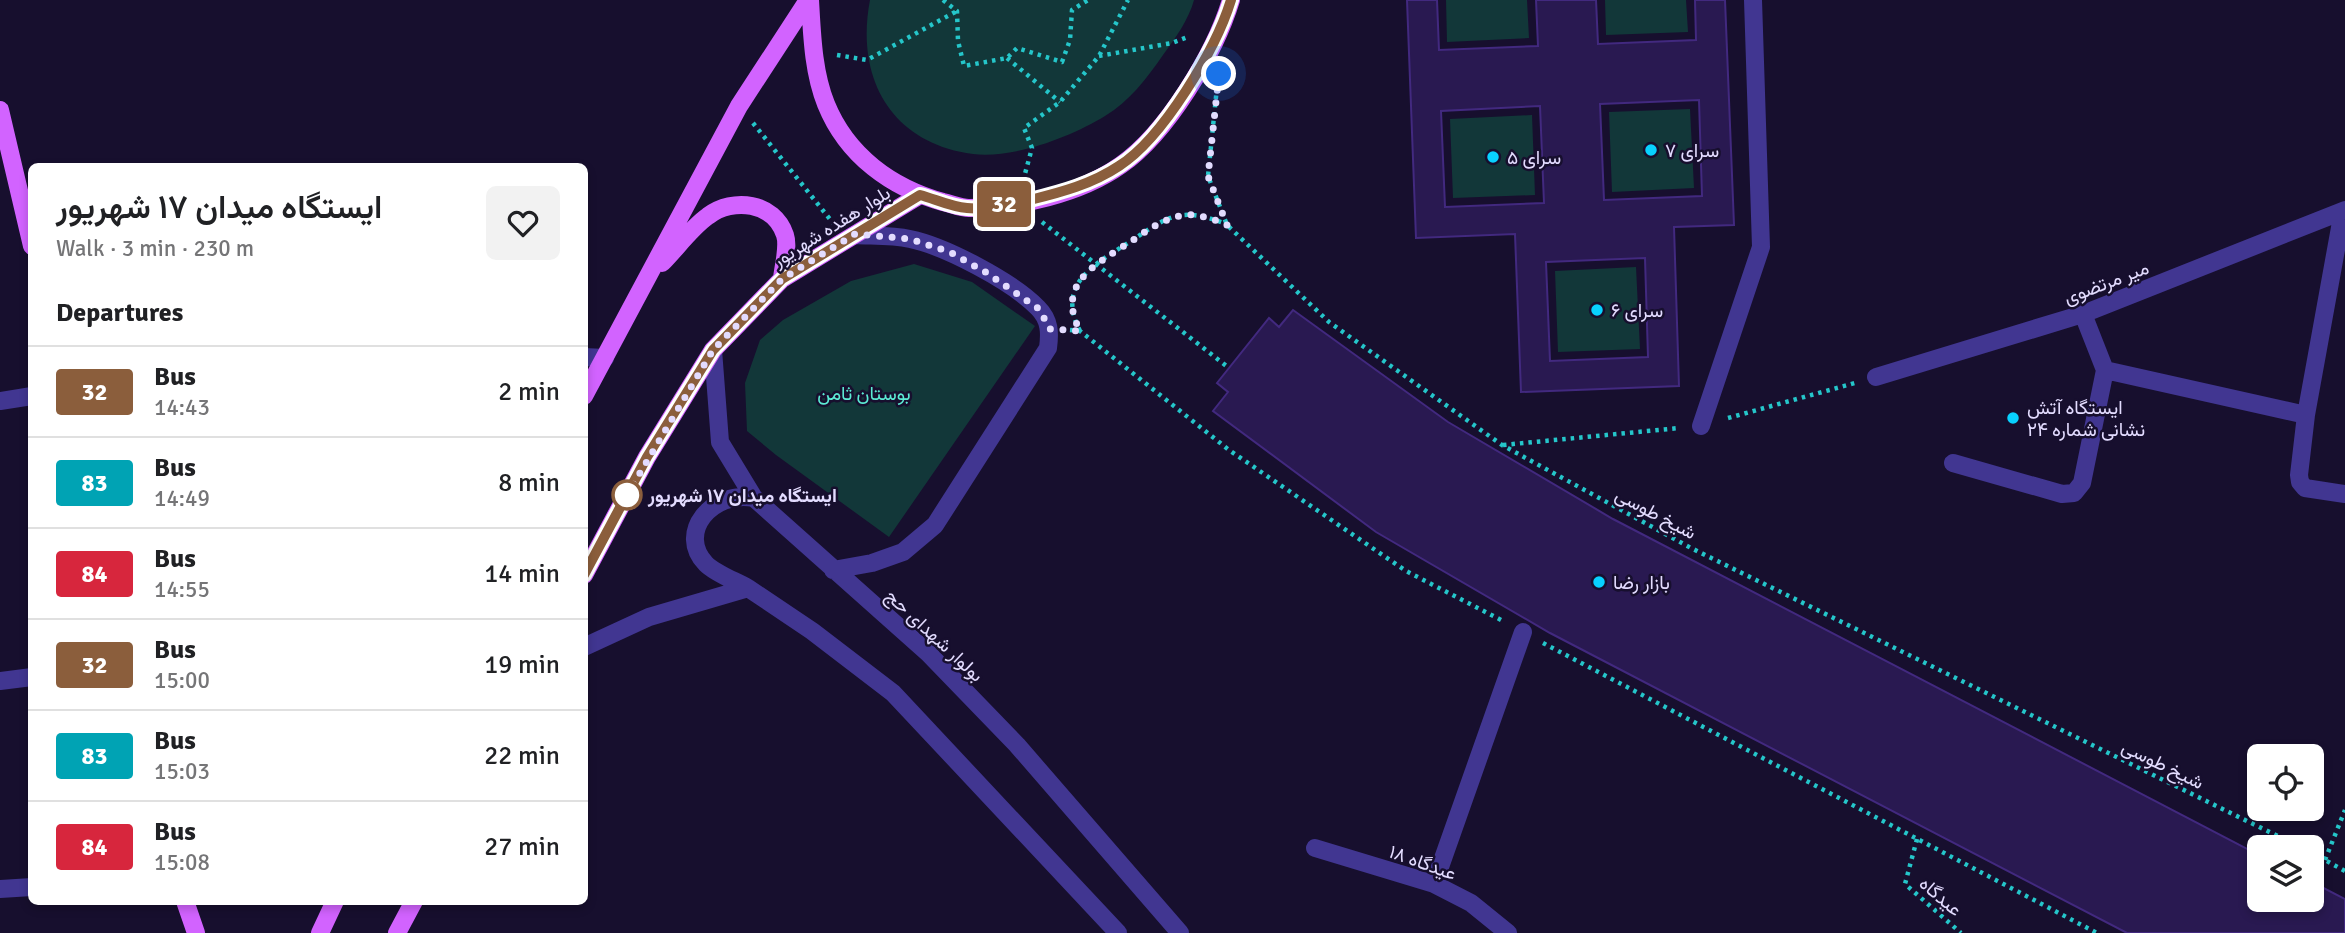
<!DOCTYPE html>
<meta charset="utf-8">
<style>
:root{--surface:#fff;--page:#f2f2f2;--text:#202124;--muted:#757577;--line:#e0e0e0}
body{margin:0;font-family:Signika,Vazirmatn,sans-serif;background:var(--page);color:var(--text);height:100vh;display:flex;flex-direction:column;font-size:26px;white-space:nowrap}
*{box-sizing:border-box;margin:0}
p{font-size:23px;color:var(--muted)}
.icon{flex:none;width:38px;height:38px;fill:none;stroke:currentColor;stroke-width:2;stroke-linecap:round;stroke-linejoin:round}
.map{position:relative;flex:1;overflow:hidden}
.panel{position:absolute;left:28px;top:163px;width:560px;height:742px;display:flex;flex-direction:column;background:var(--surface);border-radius:10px;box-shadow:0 4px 10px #0003}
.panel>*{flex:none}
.badge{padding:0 14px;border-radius:5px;font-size:24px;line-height:46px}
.tools{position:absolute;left:2247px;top:744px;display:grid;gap:14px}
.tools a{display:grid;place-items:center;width:77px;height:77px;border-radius:10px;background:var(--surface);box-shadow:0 4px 10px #0003;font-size:35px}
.you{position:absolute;width:35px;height:35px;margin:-18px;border:5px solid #fff;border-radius:50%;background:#1a73e8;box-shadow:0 0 0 10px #1a73e833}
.map>.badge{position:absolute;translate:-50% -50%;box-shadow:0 0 0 4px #fff}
h2{padding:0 28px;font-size:26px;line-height:63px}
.round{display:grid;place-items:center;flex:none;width:74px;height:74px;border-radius:10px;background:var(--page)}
.headline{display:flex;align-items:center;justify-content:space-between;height:119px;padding:0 28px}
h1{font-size:33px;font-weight:600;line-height:52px}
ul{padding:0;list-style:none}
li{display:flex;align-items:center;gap:21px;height:91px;padding:0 28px;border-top:2px solid var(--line)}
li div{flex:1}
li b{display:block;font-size:26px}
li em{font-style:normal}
li .badge{min-width:77px;font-weight:700;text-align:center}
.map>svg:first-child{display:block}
</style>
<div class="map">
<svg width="2345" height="933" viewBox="0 0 2345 933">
<rect width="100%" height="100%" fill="#170f2e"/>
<path fill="#123739" d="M870 0H1194C1189 19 1175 39 1163 55 1147 78 1129 102 1105 116 1071 137 1013 159 973 154 891 143 855 78 870 0Z
M1446 0H1527L1529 38 1447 42Z
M1605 0H1686L1688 32 1606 35Z
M1690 109 1694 188 1612 192 1609 112Z
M1532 115 1535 195 1453 198 1450 119Z
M914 264 972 282 1035 326 889 537 776 455 747 431 745 383 760 340 783 320 851 281Z
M1636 267 1640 349 1558 352 1555 271Z"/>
<path fill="#291951" stroke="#42297f" stroke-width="2" fill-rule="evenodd" d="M1407 0H1437L1439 50 1538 46 1536 0H1596L1598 44 1696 40 1695 0H1725L1734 225 1674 227 1679 386 1521 392 1515 234 1416 238ZM1699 100 1702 196 1604 200 1600 104ZM1540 106 1544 203 1445 207 1441 111ZM1645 258 1648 357 1550 361 1546 262Z
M1293 310 1448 422 1613 519 2259 855V900H2312V882L2345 899V933H2127L1550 633 1376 532 1213 411 1228 392 1217 383 1269 318 1279 327Z"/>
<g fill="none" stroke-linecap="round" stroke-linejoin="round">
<path stroke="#25c6ca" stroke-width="4.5" stroke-dasharray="3.5 5" stroke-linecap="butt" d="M943 0 957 11 958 41 964 66 1007 58 1017 48 1062 62 1070 40 1072 10 1088 0
M837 55 867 60 957 11
M1099 56 1172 43 1190 36
M1007 58 1060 102
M1217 87 1208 176 1227 225 1329 322 1502 445 1691 548 2300 847
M753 123 833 223
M1023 181 1032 148 1024 128 1060 102 1099 56 1128 0
M1042 222 1229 368
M1070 330 1080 331 1229 450 1406 571 1505 622
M1080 331C1055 283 1096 264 1131 241 1147 231 1165 216 1184 215 1199 214 1213 219 1226 224
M1728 418 1855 383
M1503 445 1679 428
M1543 643 2097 933
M1917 839 1905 884 1961 933
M2312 853 2345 871
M2325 860 2345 810"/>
<path stroke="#413691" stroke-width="18" d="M2343 211 2306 415 2299 475 2300 482 2305 488 2345 494
M713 350 720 442 754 498 928 653 1017 745 1180 933
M584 357 605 358
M2105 370 2306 415
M1876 377 2083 314 2345 210
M0 401 32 396
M1701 426 1761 247 1753 0
M1953 463 2062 494 2074 493 2082 483 2105 370 2083 314
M833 570 872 563 903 552 935 525 1048 348C1050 333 1050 320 1038 308 1013 282 945 246 910 239 892 235 873 236 855 235
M748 588C736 581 716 574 706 564 676 533 712 490 754 498
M584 647 649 617 748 588 812 631 893 693 1118 933
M0 681 32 677
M1315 848 1434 884 1471 903 1508 933
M1434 884 1523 632
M0 889 32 887"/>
<path stroke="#d263ff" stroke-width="18" d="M810 0C812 34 813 72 826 104 847 156 892 188 943 202 952 204 961 208 969 208 1018 208 1080 194 1121 165 1167 133 1215 53 1231 0
M0 110 32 246
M662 263C677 248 691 228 708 216 733 197 774 202 785 235 789 247 783 266 782 279
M584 396 739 106 808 0
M584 575 647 457 713 350 782 279 920 195
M185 901 196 933
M320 933 335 901
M397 933 414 901"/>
</g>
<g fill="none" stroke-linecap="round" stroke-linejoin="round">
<g stroke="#fff" stroke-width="16">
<path id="line" d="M584 575 647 457 713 350 782 279 920 195C935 199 951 207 967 208 986 210 1011 204 1030 200 1062 192 1092 184 1119 166 1163 138 1216 49 1231 0"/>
</g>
<use href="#line" stroke="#8b5e3c" stroke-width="10"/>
<path stroke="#e3dcff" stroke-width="7" stroke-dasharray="0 12.6" d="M627 495 713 350 782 279 855 234 910 239 950 252 987 273 1039 309 1050 329 1080 331C1056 285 1093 266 1127 244 1144 233 1160 220 1180 216 1195 212 1213 219 1227 225L1208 176 1219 74"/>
</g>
<g fill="#08d1ff" stroke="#170f2e" stroke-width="2.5">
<circle cx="1651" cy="150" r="7"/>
<circle cx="1493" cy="157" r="7"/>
<circle cx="1597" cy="310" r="7"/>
<circle cx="2013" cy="418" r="7"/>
<circle cx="1599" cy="582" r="7"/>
</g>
<circle fill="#fff" stroke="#8b5e3c" stroke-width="3.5" cx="627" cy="495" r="14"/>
<g text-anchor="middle" stroke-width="5" stroke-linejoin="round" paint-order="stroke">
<g font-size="19" fill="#e3dcff" stroke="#170f2e" text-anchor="start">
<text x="1665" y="157">سرای ۷</text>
<text x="1507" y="164">سرای ۵</text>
<text x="1611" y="317">سرای ۶</text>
<text x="2027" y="414">ایستگاه آتش<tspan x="2027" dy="22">نشانی شماره ۲۴</tspan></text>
<text x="1613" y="589">بازار رضا</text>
</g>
<g font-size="19" fill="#e3dcff" stroke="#170f2e">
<text transform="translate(831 226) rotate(-32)" y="7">بلوار هفده شهریور</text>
<text transform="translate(2106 282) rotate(-21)" y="7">میر مرتضوی</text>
<text transform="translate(1656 513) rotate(28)" y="7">شیخ طوسی</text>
<text transform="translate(935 635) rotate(43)" y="7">بولوار شهدای حج</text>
<text transform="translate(2163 764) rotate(26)" y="7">شیخ طوسی</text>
<text transform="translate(1423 862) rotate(20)" y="7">عیدگاه ۱۸</text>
<text transform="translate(1941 896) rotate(41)" y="7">عیدگاه</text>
</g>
<g font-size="19" fill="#5cebd4" stroke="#170f2e">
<text x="864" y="400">بوستان ثامن</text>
</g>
<g font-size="19" font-weight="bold" fill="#e3dcff" stroke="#170f2e" text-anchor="start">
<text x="648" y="502">ایستگاه میدان ۱۷ شهریور</text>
</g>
</g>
</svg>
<div class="tools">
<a><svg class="icon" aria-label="locate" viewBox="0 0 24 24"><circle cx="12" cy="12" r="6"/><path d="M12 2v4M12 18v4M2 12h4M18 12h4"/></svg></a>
<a><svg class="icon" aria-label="layers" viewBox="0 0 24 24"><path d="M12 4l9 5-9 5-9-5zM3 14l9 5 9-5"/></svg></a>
</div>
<div class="you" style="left:1219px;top:74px"></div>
<b class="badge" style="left:1004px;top:204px;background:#8b5e3c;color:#fff">32</b>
<section class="panel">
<div class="headline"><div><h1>ایستگاه میدان ۱۷ شهریور</h1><p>Walk · 3 min · 230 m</p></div><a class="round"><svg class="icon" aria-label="heart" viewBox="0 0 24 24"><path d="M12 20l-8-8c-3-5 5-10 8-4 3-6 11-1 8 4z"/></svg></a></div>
<h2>Departures</h2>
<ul>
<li><span class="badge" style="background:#8b5e3c;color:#fff">32</span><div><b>Bus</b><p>14:43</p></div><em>2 min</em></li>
<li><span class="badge" style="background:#00a3b4;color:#fff">83</span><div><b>Bus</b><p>14:49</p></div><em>8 min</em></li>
<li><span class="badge" style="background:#d7263d;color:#fff">84</span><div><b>Bus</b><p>14:55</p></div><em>14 min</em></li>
<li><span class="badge" style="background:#8b5e3c;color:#fff">32</span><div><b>Bus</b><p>15:00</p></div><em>19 min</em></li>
<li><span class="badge" style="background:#00a3b4;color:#fff">83</span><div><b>Bus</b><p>15:03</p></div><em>22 min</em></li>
<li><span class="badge" style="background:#d7263d;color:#fff">84</span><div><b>Bus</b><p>15:08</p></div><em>27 min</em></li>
</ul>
</section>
</div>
